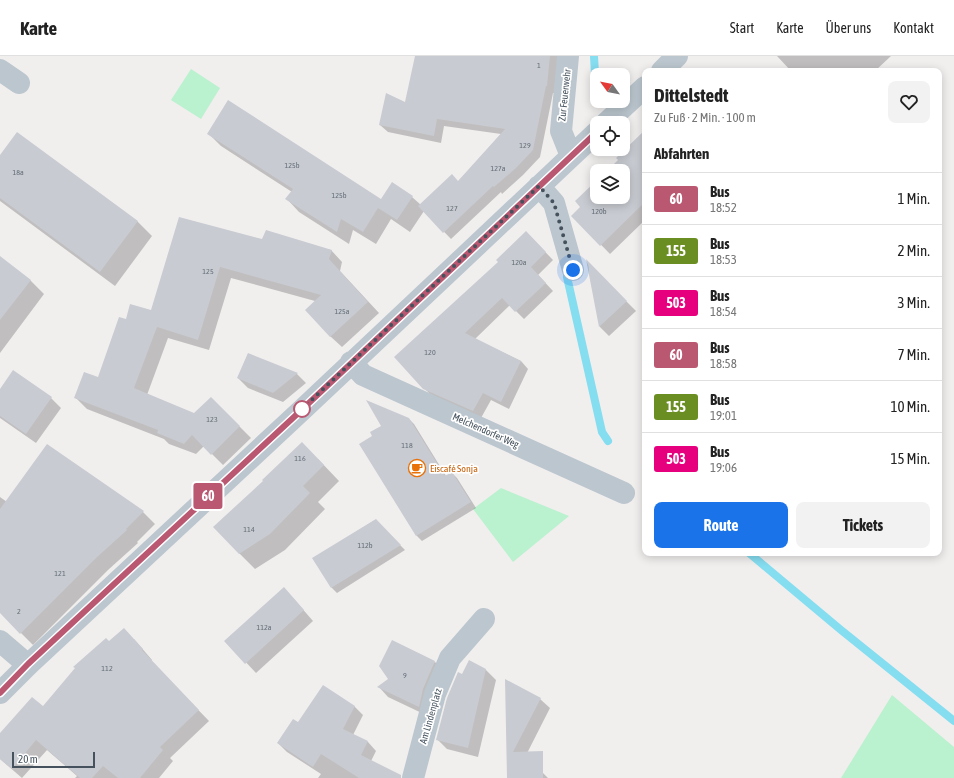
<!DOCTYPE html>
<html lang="de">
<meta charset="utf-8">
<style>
:root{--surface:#fff;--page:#f2f2f2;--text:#222;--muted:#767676;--line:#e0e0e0;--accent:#1a73e8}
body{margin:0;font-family:"Asap Condensed",sans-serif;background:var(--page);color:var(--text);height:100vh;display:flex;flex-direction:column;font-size:15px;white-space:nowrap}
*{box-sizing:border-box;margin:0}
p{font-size:13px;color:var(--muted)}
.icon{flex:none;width:22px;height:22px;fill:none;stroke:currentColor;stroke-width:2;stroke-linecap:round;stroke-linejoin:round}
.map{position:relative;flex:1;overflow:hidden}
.details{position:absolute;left:642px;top:12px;width:300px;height:488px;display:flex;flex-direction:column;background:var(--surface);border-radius:8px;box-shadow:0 2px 10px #0003}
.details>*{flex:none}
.badge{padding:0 8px;border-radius:3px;font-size:14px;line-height:26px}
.needle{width:26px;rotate:303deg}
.tools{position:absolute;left:590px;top:12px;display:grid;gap:8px}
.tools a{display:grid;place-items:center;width:40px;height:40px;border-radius:8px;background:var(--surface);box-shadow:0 2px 10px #0003;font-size:20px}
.scale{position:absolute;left:12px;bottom:10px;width:83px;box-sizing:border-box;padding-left:4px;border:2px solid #45525d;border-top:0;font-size:11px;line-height:14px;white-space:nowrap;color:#45525d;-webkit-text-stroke:3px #fff;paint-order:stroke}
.you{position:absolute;width:20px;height:20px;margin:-10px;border:3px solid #fff;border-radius:50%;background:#1a73e8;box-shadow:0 0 0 6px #1a73e833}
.map>.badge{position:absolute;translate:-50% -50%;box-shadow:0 0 0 2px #fff}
h2{padding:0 12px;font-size:15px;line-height:36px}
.round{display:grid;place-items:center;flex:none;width:42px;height:42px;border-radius:8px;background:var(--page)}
.head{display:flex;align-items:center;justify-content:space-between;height:68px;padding:0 12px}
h1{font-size:19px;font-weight:700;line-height:30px}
.cta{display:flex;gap:8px;margin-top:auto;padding:8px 12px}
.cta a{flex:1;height:46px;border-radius:8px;background:var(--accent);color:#fff;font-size:16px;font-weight:700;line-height:46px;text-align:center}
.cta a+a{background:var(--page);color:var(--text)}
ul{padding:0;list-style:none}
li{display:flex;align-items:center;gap:12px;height:52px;padding:0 12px;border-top:1px solid var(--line)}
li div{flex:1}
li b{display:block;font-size:15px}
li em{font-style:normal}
li .badge{min-width:44px;font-weight:700;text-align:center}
header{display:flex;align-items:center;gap:24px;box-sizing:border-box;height:56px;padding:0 20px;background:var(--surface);border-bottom:1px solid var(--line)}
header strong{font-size:19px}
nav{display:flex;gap:22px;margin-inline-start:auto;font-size:14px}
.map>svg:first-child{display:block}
</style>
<header>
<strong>Karte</strong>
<nav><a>Start</a><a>Karte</a><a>Über uns</a><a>Kontakt</a></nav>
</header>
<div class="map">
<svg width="954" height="722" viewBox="0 0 954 722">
<rect width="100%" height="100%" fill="#f1eeee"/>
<path fill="#baf1ce" d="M191 13 220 32 201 63 171 44Z
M501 432 569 460 513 506 473 453Z
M892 639 954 691V722H841Z"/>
<path fill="#0003" d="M416 0H558L554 37H553L540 101 523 119 502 138 501 136 451 183 424 155 410 176 391 163 376 188 353 174 349 188 299 156 287 143 292 136 221 90 208 77 382 144 412 141 421 149 458 126 501 78 444 70 441 87 388 76 380 69 406 47Z
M777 0H891L875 15H791Z
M645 76V164L610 198 573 160 582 151 597 126V141H623V115H608Z
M0 101 137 165 152 180 115 230 0 145Z
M180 162 263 184 331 194 342 206 340 215 379 257 342 291 330 280 315 245 231 222 209 294 168 282 147 339 195 358 211 342 251 382 223 409 204 390 196 398 169 388 164 383 87 353 76 342 99 323 127 264 152 255Z
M526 176 553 204 538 219 553 235 524 263 510 249 475 283 521 305 528 313 509 353 491 344 481 362 432 340 424 332 499 206Z
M0 202 30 224 44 238 0 297Z
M587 206 636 255 609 280 600 271Z
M248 298 297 318 306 327 283 346 248 332 238 322Z
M0 335 51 342 61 352 36 387 0 362Z
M409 363 414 368 446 420 452 417 457 422 476 452 422 485 417 480 374 380Z
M47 390 143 456 155 468 137 486 138 487 108 514 33 589 0 556V441L7 446Z
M318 403 339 425 318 446 325 453 285 494 255 513 239 497 264 425Z
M375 464 405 494 337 537 332 532 314 502Z
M293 542 313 565 256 617 226 585Z
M134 583 152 604 151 605 209 665 170 702 173 705 159 722H75L77 720 47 694 22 722 0 703V679L43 652 109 586Z
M435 606 444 615 428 660 388 641 379 631 389 624Z
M469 606 486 614 496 624 478 701 447 693 437 683 463 619Z
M506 625 540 643 550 652 517 717 508 708Z
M354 650 363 659 353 679 368 686 376 695 371 705 401 722H318L321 718 287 696 278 687 299 668Z
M543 717 548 722H508Z"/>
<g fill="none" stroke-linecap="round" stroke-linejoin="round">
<path stroke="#85ddf0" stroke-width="8" d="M594 0 595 18
M567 221 602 376 608 385
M749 497 841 574 954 665"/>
</g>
<path fill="#c8cbd1" d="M415 0H550L547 30H546L533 94 516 112 494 131 493 130 443 177 418 150 452 118 458 125 505 73 437 63 434 80 379 69 386 37 405 46Z
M228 44 381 143 392 126 413 140 397 164 378 152 363 176 341 163 337 176 285 143 293 133 207 78Z
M645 74V146L600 190 571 160 580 151 575 145 597 124V141H623V115H607L618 104 616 102Z
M17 76 138 165 100 216 0 142V99Z
M179 161 262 183 266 174 332 194 329 203 368 246 330 281 305 254 321 239 220 211 198 284 157 271 134 332 194 357 211 341 240 370 211 399 192 379 184 388 157 377 158 374 74 342 84 316 98 321 119 261 126 263 130 248 151 254Z
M526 175 546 196 531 211 546 227 515 256 502 242 465 277 521 305 501 346 483 337 473 355 423 333 394 301 498 206 496 204Z
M0 200 31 224 0 264Z
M586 203 627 245 599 271Z
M248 297 298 317 273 337 237 322Z
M13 314 52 341 26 378 0 360V333Z
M366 344 409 362 445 420 452 416 471 446 416 480 359 388 372 380 370 376 381 370Z
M302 386 324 409 303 430 310 437 270 478 239 498 213 471 263 425 262 424Z
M47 388 144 455 126 473 127 474 96 502 20 578 0 557V453Z
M376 463 401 489 331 532 312 502Z
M284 531 304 554 245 608 224 585Z
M124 572 143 593 142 594 199 654 160 691 163 694 140 722H118L103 710 92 722H80L36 684 12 713 0 703V677L32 641 43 650 75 612 73 611 106 582 109 585Z
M392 584 435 605 423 633 419 651 377 631 388 623 379 610Z
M469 604 486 613 468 692 436 684 447 642 458 616 462 618Z
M505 623 541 642 513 696 543 695V722H507Z
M323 629 355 650 343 673 368 685 361 699 401 719V722H359L321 698 313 711 277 687 293 663 298 666Z"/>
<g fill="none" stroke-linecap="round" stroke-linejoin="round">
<path stroke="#bbc6ce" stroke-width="22" d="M568 0 561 75 571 100
M0 14 19 27
M662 15 677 0
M606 67 645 31
M539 130 554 147 573 214
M351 306 363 319 624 437
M0 585 28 609
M0 637 28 609 303 353 597 76
M413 722 435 638 450 602 484 563"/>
</g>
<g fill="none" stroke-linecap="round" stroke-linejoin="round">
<g stroke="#fff" stroke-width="9">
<path id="line" d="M0 637 28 608 294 361 597 76"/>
</g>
<use href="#line" stroke="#ba5872" stroke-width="6"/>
<path stroke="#45525d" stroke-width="4" stroke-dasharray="0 7.2" d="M302 353 539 130 554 147 573 214"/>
</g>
<defs>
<g id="cafe-ring" transform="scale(0.9)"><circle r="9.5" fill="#fff" stroke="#e8710a" stroke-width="1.5"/><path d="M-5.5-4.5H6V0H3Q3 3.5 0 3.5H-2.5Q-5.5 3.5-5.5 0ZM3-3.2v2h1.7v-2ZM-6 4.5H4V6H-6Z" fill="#e8710a"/></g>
</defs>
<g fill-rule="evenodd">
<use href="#cafe-ring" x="417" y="412"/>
</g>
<circle fill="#fff" stroke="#ba5872" stroke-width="2" cx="302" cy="353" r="8"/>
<g text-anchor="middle" stroke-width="3.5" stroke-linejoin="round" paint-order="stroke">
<g font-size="8" fill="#66707a">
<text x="539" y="12">1</text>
<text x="525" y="92">129</text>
<text x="292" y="112">125b</text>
<text x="498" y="115">127a</text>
<text x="18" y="119">18a</text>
<text x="339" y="142">125b</text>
<text x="452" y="155">127</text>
<text x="599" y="158">120b</text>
<text x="519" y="209">120a</text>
<text x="208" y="218">125</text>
<text x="342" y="258">125a</text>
<text x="430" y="299">120</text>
<text x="212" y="366">123</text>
<text x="407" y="392">118</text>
<text x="300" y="405">116</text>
<text x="249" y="476">114</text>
<text x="365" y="492">112b</text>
<text x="60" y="520">121</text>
<text x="19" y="558">2</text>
<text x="264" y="574">112a</text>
<text x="107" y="615">112</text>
<text x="405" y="622">9</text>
</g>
<g font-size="10" fill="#45525d" stroke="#fff">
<text transform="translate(564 39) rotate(-84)" y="4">Zur Feuerwehr</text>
<text transform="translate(486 374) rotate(24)" y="4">Melchendorfer Weg</text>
<text transform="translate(430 660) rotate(-74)" y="4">Am Lindenplatz</text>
</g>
<g font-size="10" fill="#c56008" stroke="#fff" text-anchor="start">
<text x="430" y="416">Eiscafé Sonja</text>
</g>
</g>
</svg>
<div class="tools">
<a><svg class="needle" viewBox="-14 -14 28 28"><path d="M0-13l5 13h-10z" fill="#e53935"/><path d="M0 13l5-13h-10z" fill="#767676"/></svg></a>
<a><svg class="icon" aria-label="locate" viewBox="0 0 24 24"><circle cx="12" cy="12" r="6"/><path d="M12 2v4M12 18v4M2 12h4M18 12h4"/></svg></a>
<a><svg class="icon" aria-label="layers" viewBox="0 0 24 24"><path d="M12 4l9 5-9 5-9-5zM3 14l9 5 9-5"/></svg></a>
</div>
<div class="scale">20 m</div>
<div class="you" style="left:573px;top:214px"></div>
<b class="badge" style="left:208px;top:440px;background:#ba5872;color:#fff">60</b>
<section class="details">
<div class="head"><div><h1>Dittelstedt</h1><p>Zu Fuß · 2 Min. · 100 m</p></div><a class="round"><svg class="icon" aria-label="heart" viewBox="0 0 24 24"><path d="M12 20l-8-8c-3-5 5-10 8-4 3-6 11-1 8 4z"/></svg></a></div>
<h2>Abfahrten</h2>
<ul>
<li><span class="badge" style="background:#ba5872;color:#fff">60</span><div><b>Bus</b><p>18:52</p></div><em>1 Min.</em></li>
<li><span class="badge" style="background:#6b8e23;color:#fff">155</span><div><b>Bus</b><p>18:53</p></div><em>2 Min.</em></li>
<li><span class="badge" style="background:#e6007e;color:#fff">503</span><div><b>Bus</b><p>18:54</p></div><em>3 Min.</em></li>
<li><span class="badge" style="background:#ba5872;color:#fff">60</span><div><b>Bus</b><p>18:58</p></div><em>7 Min.</em></li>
<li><span class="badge" style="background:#6b8e23;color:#fff">155</span><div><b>Bus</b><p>19:01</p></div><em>10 Min.</em></li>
<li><span class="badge" style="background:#e6007e;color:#fff">503</span><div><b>Bus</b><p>19:06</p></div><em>15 Min.</em></li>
</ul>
<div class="cta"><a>Route</a><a>Tickets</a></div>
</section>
</div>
